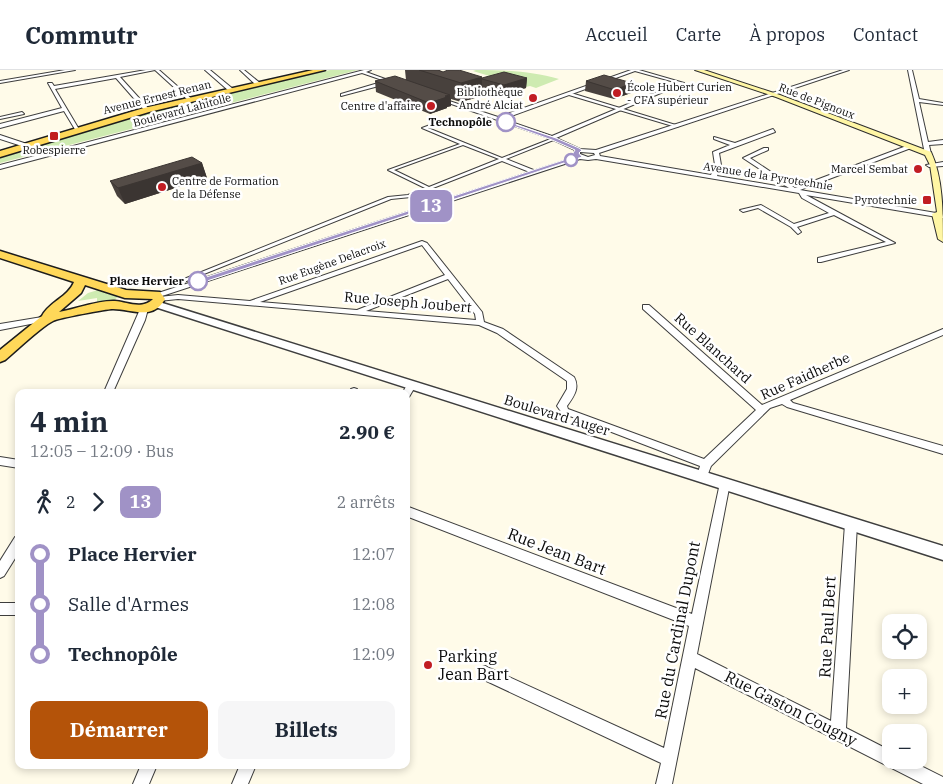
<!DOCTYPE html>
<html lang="fr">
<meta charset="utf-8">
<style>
:root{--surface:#fff;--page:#f6f6f7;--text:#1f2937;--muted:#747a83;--line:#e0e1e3;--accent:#b45309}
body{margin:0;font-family:"IBM Plex Serif",serif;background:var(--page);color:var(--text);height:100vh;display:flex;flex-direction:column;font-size:19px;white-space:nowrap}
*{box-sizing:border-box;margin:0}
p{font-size:16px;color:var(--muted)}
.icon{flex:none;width:28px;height:28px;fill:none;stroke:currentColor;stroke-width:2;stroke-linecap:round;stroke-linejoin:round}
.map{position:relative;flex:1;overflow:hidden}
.drawer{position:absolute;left:15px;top:319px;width:395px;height:380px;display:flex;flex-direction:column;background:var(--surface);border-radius:10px;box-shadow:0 2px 8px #0003}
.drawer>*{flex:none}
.badge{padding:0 10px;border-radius:8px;font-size:18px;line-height:32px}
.tools{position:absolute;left:882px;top:544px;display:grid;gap:10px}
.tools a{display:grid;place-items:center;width:45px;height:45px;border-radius:10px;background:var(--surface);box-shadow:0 2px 8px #0003;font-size:25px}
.map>.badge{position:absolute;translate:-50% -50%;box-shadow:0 0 0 2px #fff}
.legs{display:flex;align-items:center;gap:8px;height:55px;padding:0 15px;font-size:16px}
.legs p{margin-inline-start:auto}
.headline{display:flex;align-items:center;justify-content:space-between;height:85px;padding:0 15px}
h1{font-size:28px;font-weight:800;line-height:38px}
.button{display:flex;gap:10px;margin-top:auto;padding:10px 15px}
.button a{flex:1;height:58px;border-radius:10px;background:var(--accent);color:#fff;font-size:20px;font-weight:800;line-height:58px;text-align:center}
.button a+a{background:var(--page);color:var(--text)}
ul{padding:0 15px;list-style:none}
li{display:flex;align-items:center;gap:18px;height:50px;font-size:19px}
li i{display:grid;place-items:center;width:8px;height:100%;margin:0 6px;background:currentColor}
li i::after{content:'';width:12px;height:12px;margin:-6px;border:4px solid;border-radius:50%;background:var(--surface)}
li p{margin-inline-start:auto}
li:first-child i{background:linear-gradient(#0000 50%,currentColor 0)}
li:last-child i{background:linear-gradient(currentColor 50%,#0000 0)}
header{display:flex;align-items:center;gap:30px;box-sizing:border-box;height:70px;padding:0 25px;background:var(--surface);border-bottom:1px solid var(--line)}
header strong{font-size:24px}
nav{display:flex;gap:28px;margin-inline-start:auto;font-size:18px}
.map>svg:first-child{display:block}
</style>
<header>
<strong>Commutr</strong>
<nav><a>Accueil</a><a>Carte</a><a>À propos</a><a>Contact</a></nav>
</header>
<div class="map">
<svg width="943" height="714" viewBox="0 0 943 714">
<rect width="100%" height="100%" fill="#fffbe9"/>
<path fill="#ceebb1" d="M330 0H358L0 93V86L144 43Z
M476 0C505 0 531 1 559 9L536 18 530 16 526 17 473 1Z
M98 220 119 226 113 231 97 234V228L78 231 88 223Z"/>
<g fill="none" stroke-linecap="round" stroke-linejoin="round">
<g stroke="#3e3e3e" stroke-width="2">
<path id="pedestrian" d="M569 23H571L679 56 676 57 569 25Z
M441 51 444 52 428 58 502 88 553 68 556 69 506 89 536 101V103H532L502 91 433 118 454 128V130H450L429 120 411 127 391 129 184 212 182 213 179 211 388 127 408 125 425 118 388 100 460 74 422 58ZM463 75 499 89 429 117 394 100Z"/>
</g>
<g stroke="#3e3e3e" stroke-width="2">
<path id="minor" d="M65 0H75L0 13V11Z
M146 0H159L193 30 189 31 155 0 120 7 149 39V41H145L116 8 55 19 80 61H76L64 41 0 58V54L62 38 48 13H52L54 16Z
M205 0H210L233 19V21H229Z
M240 0H244L260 13V15H256Z
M364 0H371L366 2 399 14 397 15 390 13 341 26V24L385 11 362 3 0 99V95Z
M631 0H639L684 13 556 68 580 79 596 80 843 0H849L599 83 600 86 711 105 715 95 713 82 730 75 714 69V67L735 73 773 59 775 62 719 83 721 95 717 106 789 118 743 88 764 78H768V80L750 88 795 118 909 75 912 77 911 78 800 120 942 144 943 148 806 125 895 173 821 192H818V188L886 172 834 145 797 157 801 162 798 164 791 157 758 138 743 142 740 140 761 135 794 154 829 143 802 128 799 123 596 89 588 90 580 89 159 227H156L152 225 576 87 574 85 575 80 549 68 437 29V27L498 47ZM635 1 678 13 552 66 503 49ZM580 82 594 83 595 85 588 87 580 84Z
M908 0H912L919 29 943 33V35L919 32 928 72 943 70V74L929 75 931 84 928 86 925 84Z
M22 42 24 44 0 49V47Z
M0 65 30 75 31 76 28 78 0 69Z
M943 92V96L929 97 926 95Z
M422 171 427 173 482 242 484 252 503 259 574 307C580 318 574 326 567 336L568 339 704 389 756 340 643 239V235H649L762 335 943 259V265L790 330 793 333 943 376V384L787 337 782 334 770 338 711 396 706 409H698L697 406 700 396 562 343 557 336 567 319V311L497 263 479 255 178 229 159 231 155 229 159 227 178 225 250 231ZM422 175 445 205 357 240 260 232ZM448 209 475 244 476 250 366 241Z
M141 237H147L148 239 145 250 113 322H104Z
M48 246H51V250L0 260V254Z
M411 312 416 315 409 327 406 328V322H403L408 313Z
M354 318 357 319 358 322H350L351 319Z
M0 387 19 390V398L0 395Z
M725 409 729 410 730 413 697 584 831 651 845 454 847 451 851 449 855 451 857 454 846 658 891 681V690H909L943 707V714H923L695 598 672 714H656L661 693 480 608 478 603 480 598 485 596 664 678 689 556 406 446V436L692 544 720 413 721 410Z
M19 466V482L4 506 0 508V491L15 467Z
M0 533H19V545H0Z
M141 695H157L149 714H133Z
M240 695H256L248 714H232Z"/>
</g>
<g stroke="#3e3e3e" stroke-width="3">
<path id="tertiary" d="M156 231 943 476V490L152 236 151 234Z"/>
</g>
<g stroke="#2d2d2d" stroke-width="2">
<path id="secondary" d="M695 0H704L780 25 931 82C943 108 943 142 943 172L938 169 932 144 937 142 930 95 925 85 776 27Z"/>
</g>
<g stroke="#1c1c1c" stroke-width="3">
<path id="primary" d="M313 0H325L149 42 0 87V81L144 38Z
M0 181 126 220 160 222 165 229C153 251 132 239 113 239 106 239 59 248 53 251 42 256 16 281 5 290L0 292V280L42 246C49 232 68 227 74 212L0 188ZM85 215 125 228 153 229C142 240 127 232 115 231 99 230 75 239 59 242L81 223Z"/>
</g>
<use href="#pedestrian" fill="#fff" fill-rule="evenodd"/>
<use href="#minor" fill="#fff" fill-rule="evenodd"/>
<use href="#tertiary" fill="#fff" fill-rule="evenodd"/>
<use href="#secondary" fill="#fff6a4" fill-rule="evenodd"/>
<use href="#primary" fill="#ffd859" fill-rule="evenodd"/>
</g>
<path fill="#48413d" d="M405 0H438L443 2 482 8H527L526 18 504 24 482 18V26L461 32 451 29V36L447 37V38L430 44 376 22 375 11 406 10Z
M586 11 632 13 631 23 614 29 585 21Z
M202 93 207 108 125 134 117 126 110 111Z"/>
<path fill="#3b3532" d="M482 7V26L461 32V13Z
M527 8 526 18 504 24V15Z
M632 13 631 23 614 29 615 20Z
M450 25 451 36 447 37V38L430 44 429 33Z
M202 93 207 108 125 134 118 118Z"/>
<path fill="#544c47" stroke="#3b3532" d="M419 0H438L443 2 448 0H459L482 7 461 13Z
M504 2 527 8 504 15 482 9V8Z
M604 5 632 13 615 20 586 11Z
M395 6 450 25 445 26 447 27 429 33 375 11Z
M192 87 202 93 118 118 110 111Z"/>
<path fill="#a092c6" stroke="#fff" d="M505 51 556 68 579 78 582 80 579 83 582 87 201 213 194 211 576 86 573 83 575 80 552 70 505 53Z"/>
<g fill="#c11d23" stroke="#fff" stroke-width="2">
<circle cx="617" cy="23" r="5"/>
<circle cx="533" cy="28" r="5"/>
<circle cx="431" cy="36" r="5"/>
<rect x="49" y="61" width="10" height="10" rx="2.5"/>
<circle cx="918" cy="99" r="5"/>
<circle cx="162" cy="117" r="5"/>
<rect x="922" y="125" width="10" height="10" rx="2.5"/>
<circle cx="428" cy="595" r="5"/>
</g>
<g fill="#fff" stroke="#a092c6" stroke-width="2.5">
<circle cx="506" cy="52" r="9"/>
<circle cx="571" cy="90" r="6"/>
<circle cx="198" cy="211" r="9"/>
</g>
<g text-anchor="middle" stroke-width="5" stroke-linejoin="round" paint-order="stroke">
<g font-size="11" fill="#0b0b0b" stroke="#fff" text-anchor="end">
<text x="627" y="21" text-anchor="start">École Hubert Curien<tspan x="627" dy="13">- CFA supérieur</tspan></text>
<text x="523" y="26">Bibliothèque<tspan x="523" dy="13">André Alciat</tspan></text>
<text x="421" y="40">Centre d'affaire</text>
<text x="54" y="84" text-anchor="middle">Robespierre</text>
<text x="908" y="103">Marcel Sembat</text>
<text x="172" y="115" text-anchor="start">Centre de Formation<tspan x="172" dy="13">de la Défense</tspan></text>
<text x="917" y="134">Pyrotechnie</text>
</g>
<g font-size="11" fill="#0b0b0b" stroke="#fff">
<text transform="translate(157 27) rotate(-14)" y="4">Avenue Ernest Renan</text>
<text transform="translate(817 31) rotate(21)" y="4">Rue de Pignoux</text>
<text transform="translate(182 40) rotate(-15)" y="4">Boulevard Lahitolle</text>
<text transform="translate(768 106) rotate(9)" y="4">Avenue de la Pyrotechnie</text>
<text transform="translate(332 192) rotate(-20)" y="4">Rue Eugène Delacroix</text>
</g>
<g font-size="11" font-weight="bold" fill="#0b0b0b" stroke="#fff" text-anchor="end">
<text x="492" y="56">Technopôle</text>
<text x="184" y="215">Place Hervier</text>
</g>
<g font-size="14" fill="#0b0b0b" stroke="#fff">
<text transform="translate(408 232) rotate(5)" y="5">Rue Joseph Joubert</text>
<text transform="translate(713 278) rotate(42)" y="5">Rue Blanchard</text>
<text transform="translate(805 306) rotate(-24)" y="5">Rue Faidherbe</text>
<text transform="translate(557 345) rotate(17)" y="5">Boulevard Auger</text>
</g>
<g font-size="16" fill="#0b0b0b" stroke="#fff">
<text transform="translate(557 481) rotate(21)" y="6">Rue Jean Bart</text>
<text transform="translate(827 557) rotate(-87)" y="6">Rue Paul Bert</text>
<text transform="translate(677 560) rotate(-79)" y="6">Rue du Cardinal Dupont</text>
<text transform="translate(791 638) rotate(27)" y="6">Rue Gaston Cougny</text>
</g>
<g font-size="16" fill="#0b0b0b" stroke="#fff" text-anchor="start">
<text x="438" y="592">Parking<tspan x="438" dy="18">Jean Bart</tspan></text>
</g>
</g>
</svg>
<div class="tools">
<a><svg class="icon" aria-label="locate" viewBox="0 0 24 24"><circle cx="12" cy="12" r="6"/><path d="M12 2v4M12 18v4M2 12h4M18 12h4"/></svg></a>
<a>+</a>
<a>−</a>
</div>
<b class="badge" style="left:431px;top:136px;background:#a092c6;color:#fff">13</b>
<section class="drawer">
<div class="headline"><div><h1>4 min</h1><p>12:05 – 12:09 · Bus</p></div><b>2.90 €</b></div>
<div class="legs"><svg class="icon" aria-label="walk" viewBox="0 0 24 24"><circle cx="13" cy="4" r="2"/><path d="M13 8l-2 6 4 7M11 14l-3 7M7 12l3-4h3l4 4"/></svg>2<svg class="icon" aria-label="forward" viewBox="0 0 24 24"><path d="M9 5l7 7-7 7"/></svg><b class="badge" style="background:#a092c6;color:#fff">13</b><p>2 arrêts</p></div>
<ul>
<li><i style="color:#a092c6"></i><b>Place Hervier</b><p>12:07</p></li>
<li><i style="color:#a092c6"></i><span>Salle d'Armes</span><p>12:08</p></li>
<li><i style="color:#a092c6"></i><b>Technopôle</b><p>12:09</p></li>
</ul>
<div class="button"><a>Démarrer</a><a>Billets</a></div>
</section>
</div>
